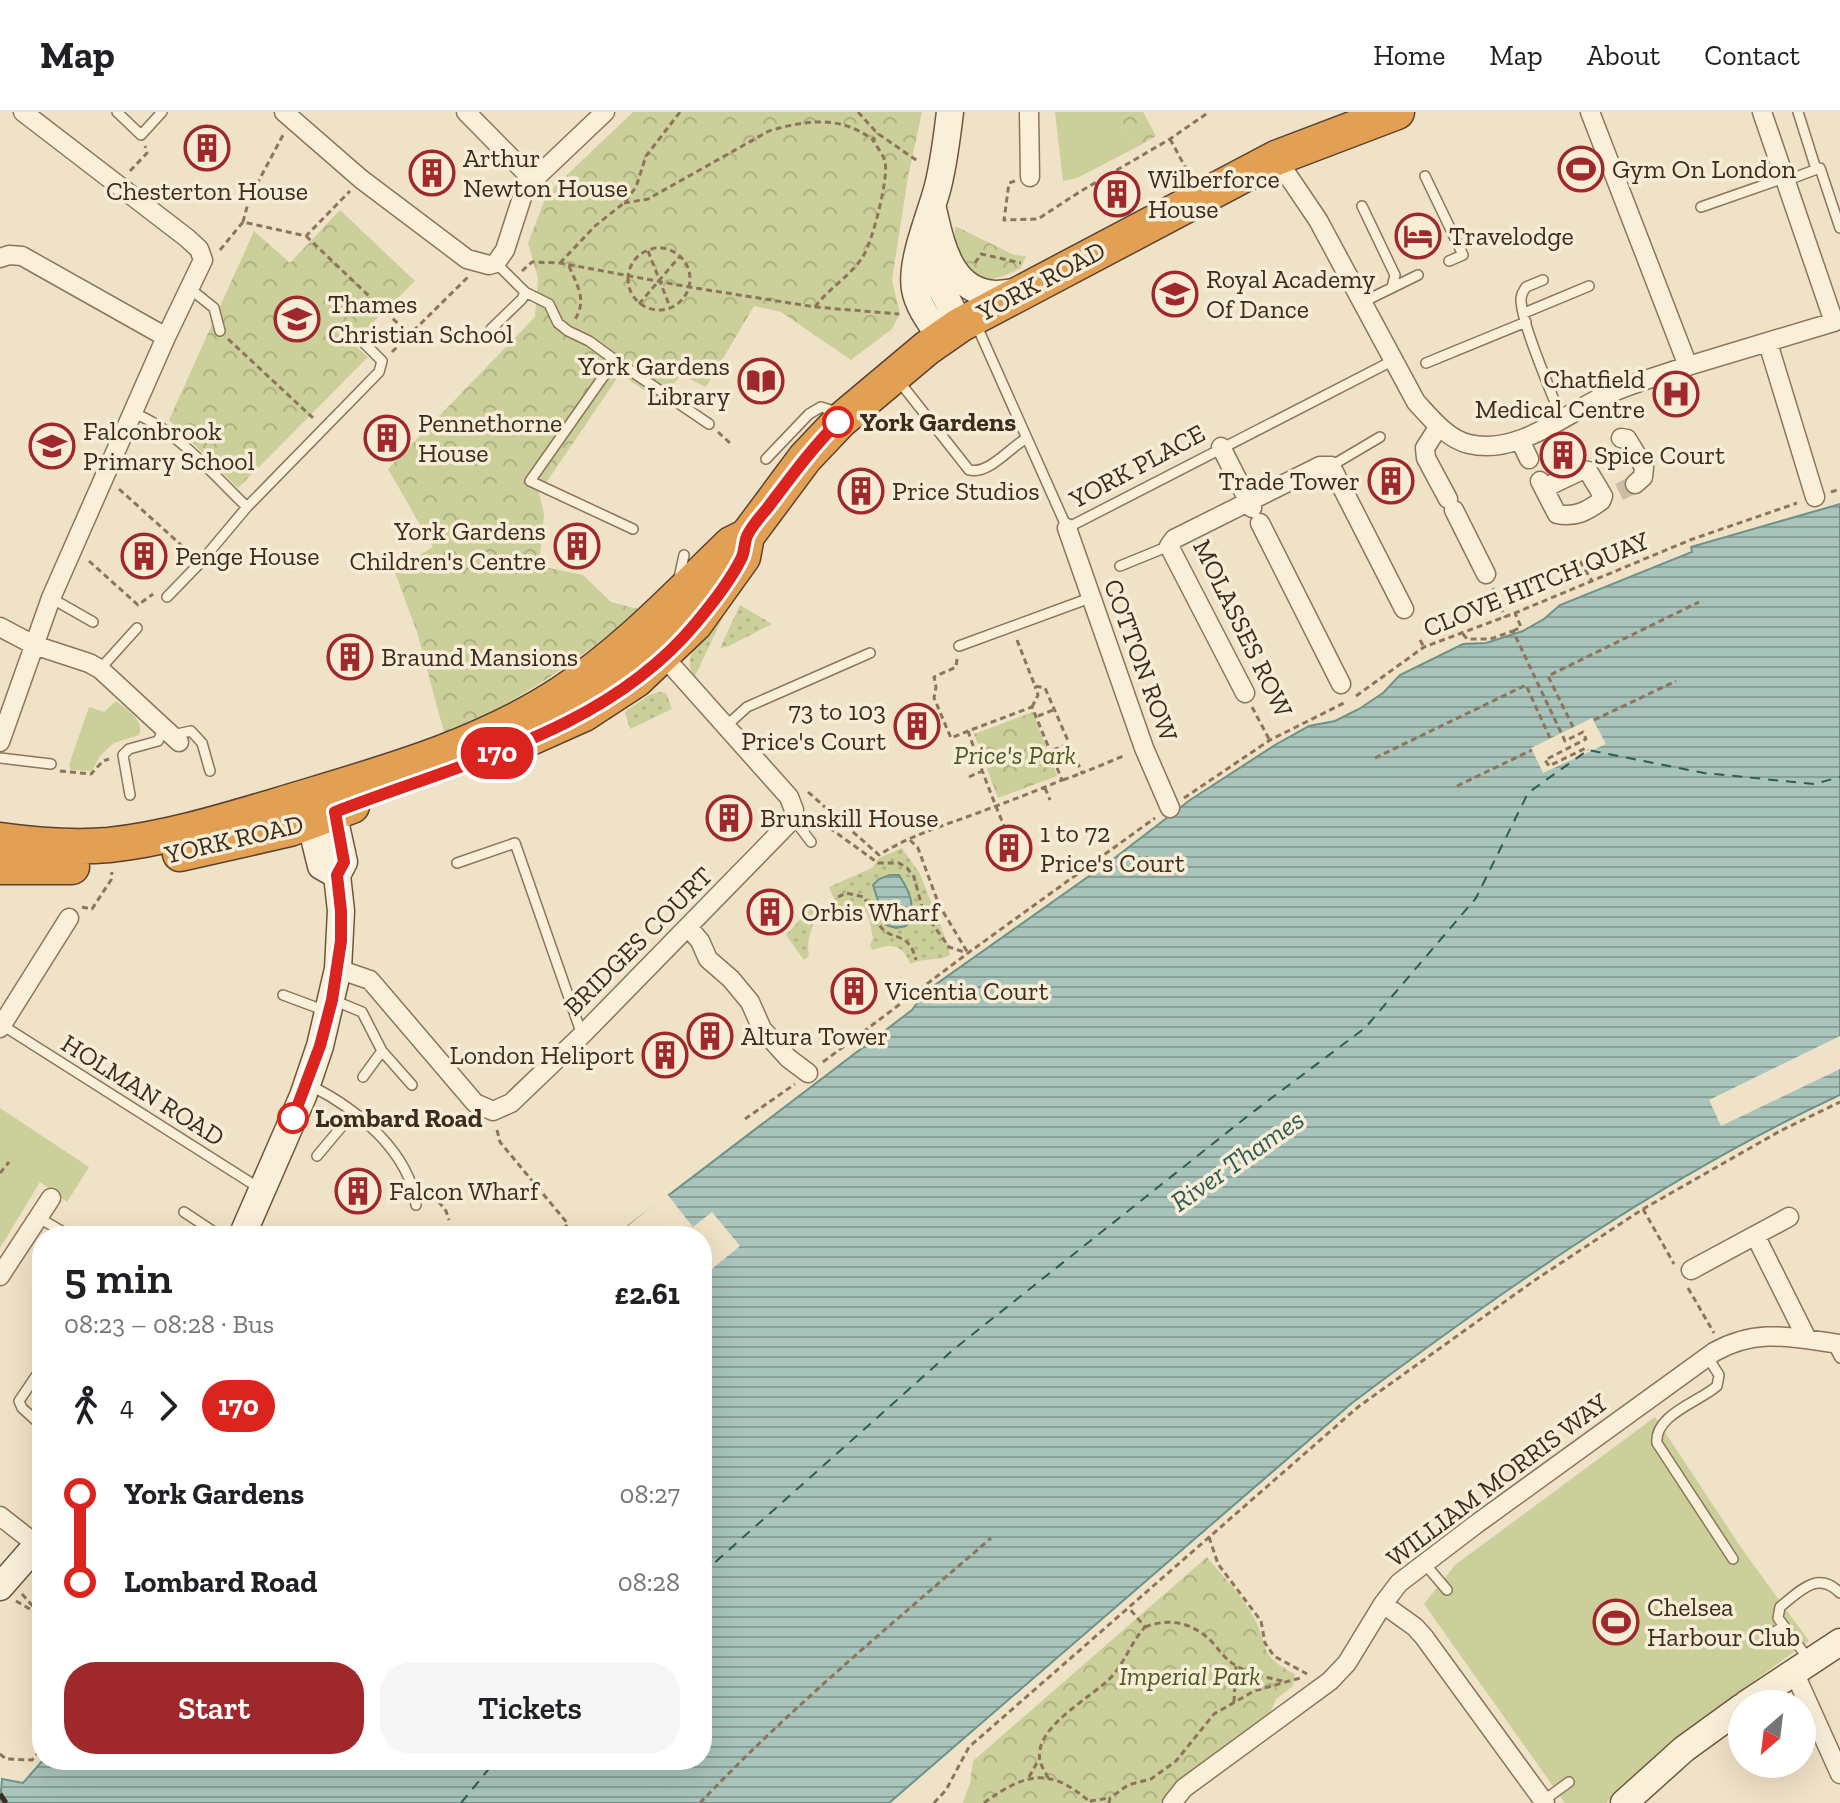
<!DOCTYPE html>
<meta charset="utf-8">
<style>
:root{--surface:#fff;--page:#f6f6f6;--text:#202124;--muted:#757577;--line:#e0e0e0;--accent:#9f282c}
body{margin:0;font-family:"Zilla Slab",serif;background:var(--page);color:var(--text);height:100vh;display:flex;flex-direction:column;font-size:30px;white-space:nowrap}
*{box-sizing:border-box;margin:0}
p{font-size:26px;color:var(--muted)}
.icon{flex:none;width:44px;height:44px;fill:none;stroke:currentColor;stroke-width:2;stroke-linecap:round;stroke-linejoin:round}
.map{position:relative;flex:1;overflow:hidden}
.sheet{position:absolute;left:32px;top:1114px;width:680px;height:544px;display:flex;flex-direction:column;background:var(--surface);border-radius:32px;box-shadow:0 8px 32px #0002}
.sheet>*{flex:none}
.badge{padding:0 16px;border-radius:26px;font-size:28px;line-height:52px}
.needle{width:52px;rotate:208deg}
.controls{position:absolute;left:1728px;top:1578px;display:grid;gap:16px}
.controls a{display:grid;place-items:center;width:88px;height:88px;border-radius:50%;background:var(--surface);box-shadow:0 8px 32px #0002;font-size:40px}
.map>.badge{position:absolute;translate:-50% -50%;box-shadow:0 0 0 4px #fff}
.legs{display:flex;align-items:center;gap:12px;height:88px;padding:0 32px;font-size:26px}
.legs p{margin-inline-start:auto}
.head{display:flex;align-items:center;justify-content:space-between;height:136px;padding:0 32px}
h1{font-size:44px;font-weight:600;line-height:60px}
.action{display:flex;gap:16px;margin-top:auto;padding:16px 32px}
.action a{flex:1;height:92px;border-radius:32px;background:var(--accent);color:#fff;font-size:32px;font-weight:600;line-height:92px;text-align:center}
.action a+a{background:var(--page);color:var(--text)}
ul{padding:0 32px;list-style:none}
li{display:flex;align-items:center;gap:28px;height:88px;font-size:30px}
li i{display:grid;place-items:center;width:12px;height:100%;margin:0 10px;background:currentColor}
li i::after{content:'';width:20px;height:20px;margin:-10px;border:6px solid;border-radius:50%;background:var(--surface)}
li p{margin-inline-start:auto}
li:first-child i{background:linear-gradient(#0000 50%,currentColor 0)}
li:last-child i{background:linear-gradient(currentColor 50%,#0000 0)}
header{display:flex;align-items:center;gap:48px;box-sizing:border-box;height:112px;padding:0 40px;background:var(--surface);border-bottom:2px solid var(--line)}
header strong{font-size:38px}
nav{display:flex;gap:44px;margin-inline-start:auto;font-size:28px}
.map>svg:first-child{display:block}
</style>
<header>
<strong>Map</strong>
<nav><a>Home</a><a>Map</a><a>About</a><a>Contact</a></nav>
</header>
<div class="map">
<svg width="1840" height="1691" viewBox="0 0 1840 1691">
<defs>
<pattern id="park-crowns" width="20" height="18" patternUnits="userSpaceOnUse" patternTransform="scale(2)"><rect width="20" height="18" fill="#cbcf99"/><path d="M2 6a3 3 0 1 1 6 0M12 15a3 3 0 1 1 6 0" fill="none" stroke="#afb283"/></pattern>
<pattern id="garden-dots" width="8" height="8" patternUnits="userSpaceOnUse" patternTransform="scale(2)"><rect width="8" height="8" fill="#cbcf99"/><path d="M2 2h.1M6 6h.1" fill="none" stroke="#afb283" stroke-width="1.8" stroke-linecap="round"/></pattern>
<pattern id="water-rules" width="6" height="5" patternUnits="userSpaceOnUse" patternTransform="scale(2)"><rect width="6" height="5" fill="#a8c4bb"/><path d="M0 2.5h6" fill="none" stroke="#8a9f97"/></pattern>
</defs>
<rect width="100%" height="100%" fill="#f0e2c6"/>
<path fill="#cbcf99" d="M1055 0H1132L1119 7 1135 36 1077 66 1063 69Z
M116 589C127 598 145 608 139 623L114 631 100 644 92 659 71 658 69 653 89 595 104 600Z
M0 996 89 1055 67 1090 40 1070 0 1136Z
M1655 1305 1742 1437 1809 1529 1686 1618 1606 1691H1565L1424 1492 1455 1453Z"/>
<path fill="url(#park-crowns)" d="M633 0H922L908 65 892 168 900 202 892 217 851 248 781 200 754 194 706 275 681 263 660 289 620 262 539 381 544 402 539 454 583 463 611 490 638 497C581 550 515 589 445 624L417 520 394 458 433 435 388 357 535 205 538 166 528 131 547 82Z
M1132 0H1143L1156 24 1135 36 1119 7Z
M340 98 415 169 352 231 368 245 238 376 169 308 254 119 290 151Z
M955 114 1014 143 1026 144 1021 156C982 174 980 171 954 139Z
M1033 600 1057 664 998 686 974 622Z
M1207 1445C1222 1464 1242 1483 1253 1504 1272 1537 1254 1540 1295 1562L1293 1574 1276 1587 1269 1604 1169 1678 1160 1691H963L970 1671 973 1649Z"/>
<path fill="url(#garden-dots)" d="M740 493 772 512 729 534 720 536Z
M723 505 694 566C681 541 702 526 718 507Z
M659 580 666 581 672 597 630 617 625 600 649 583Z
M902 736 920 762 949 835 950 843C938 850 923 845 910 852 903 832 890 831 873 838L870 834 873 826 868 802C858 795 852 794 839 798L829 775 872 756 879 746Z
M817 789C821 808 804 819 809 844L804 848 786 823Z"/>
<path fill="url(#water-rules)" stroke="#6d9389" stroke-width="2" d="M1840 392V983C1666 1064 1505 1176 1352 1291L889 1691H0L2 1667 23 1671 43 1648H702V1124H615L912 898 925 880 1116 745 1190 688 1275 633 1309 614 1335 609 1359 597 1383 581 1400 563 1463 532 1486 531 1523 519 1544 507 1560 493 1692 440 1691 435Z
M890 763H899C910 780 917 795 906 814L896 816 886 813 873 773 879 767Z"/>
<path fill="#f0e2c6" d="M1592 606 1606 632 1543 661 1531 636Z
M1840 924V957L1721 1014 1709 988Z
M667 1082 693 1115 712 1100 740 1134 702 1165V1124H630L624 1117Z"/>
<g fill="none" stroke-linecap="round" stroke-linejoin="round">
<path stroke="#2e5d58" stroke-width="2" stroke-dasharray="10 8" stroke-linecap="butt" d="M702 1462 954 1237 1249 1003 1365 916 1476 786 1528 681 1588 638 1704 661 1814 672 1840 665
M461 1691 496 1648"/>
<path stroke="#ccbea5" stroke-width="18" stroke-dasharray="18 9" stroke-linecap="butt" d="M1619 380 1635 372"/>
<g stroke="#8d745b" stroke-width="12">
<path id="lane" d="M117 0 141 23 162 0
M1798 0 1816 57
M1425 64 1463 143 1449 149
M1785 69 1820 56 1840 116
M1362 94 1395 163 1392 175
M1701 95 1784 66
M496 151 525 180 549 192 558 211 568 219 589 229 615 248 530 369 633 417
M1543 168 1526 175C1523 180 1522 180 1521 186 1520 209 1552 281 1561 306
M188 175 214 196 220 219
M1363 190 1418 163
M1524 201 1589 174
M976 212 1067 416 1392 249
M491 217 522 187 525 180
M615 248 709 312
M1426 251 1526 210
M898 268 969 358C989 363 1010 335 1027 326
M133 301C175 316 214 364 247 395
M766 347 809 302 821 295 837 300
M1331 354 1380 325
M1120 454 1169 434
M679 466 684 443
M167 485 200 451 247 395 379 260 382 249 364 231
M51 486 93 510
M959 534 1090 486
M100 557 137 516
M725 615 747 595 870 541
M172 623 191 619 202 631 210 659
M0 646 51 652
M130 683 123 643 129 637 158 629 164 616
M790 711 799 714 811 730
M457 751 515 731 582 923
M283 883 326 899
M333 888 362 900 382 939 412 973
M2 913 259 1076
M363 965 382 939
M311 974C356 996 410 1040 416 1093
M317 1044 353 1001
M184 1100 220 1124
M39 1106 70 1124
M1832 1231 1840 1246
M1707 1244 1719 1263 1717 1274C1699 1290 1654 1303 1657 1331L1733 1447
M42 1255 19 1289 22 1296 42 1314
M1425 1452 1447 1478
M1784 1514 1778 1506 1780 1495C1800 1479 1818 1458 1840 1481
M1774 1520 1784 1514 1809 1548
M1543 1689 1569 1670"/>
</g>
<g stroke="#8d745b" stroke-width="21">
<path id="street" d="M284 0 361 67 467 147 489 153 496 151 505 138 525 76 605 0
M466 0 533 68
M1029 0 1030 65
M1590 0 1688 254 1834 210 1762 0
M1276 46 1318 108 1416 290C1430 305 1447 327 1469 332 1517 344 1565 302 1606 283 1633 271 1661 263 1688 254
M0 146 9 143 22 144 166 225
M1768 231 1815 385
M1439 314 1425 336 1426 346 1448 387
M1621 326 1627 327 1644 355 1643 365 1635 372
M1520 328 1529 347
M1221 335 1252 396
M1540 369 1557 402C1575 406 1587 399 1601 389L1603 384 1588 359 1582 358 1544 376
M1454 398 1486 462
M1260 411 1341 572
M1067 416 1144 636 1170 696
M0 515 34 533 89 551 100 557 179 630
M1245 581 1169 434 1174 427 1320 354H1331L1404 497
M0 630 51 486 166 225 203 148 199 137 187 126 23 0
M688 815 700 829 708 847 731 867 750 890 762 917 788 946 808 961
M338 857 370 868 475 991 493 999 511 991 582 923 792 708 794 698 789 685 657 537
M0 916 69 806
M1756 1125 1806 1225
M1691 1158 1789 1105
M0 1164 51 1086
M0 1404 37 1433
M1383 1492 1415 1515 1424 1525 1545 1691
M1791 1560 1799 1571 1840 1662
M1172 1691 1184 1676 1330 1569 1347 1551 1383 1492 1399 1471 1475 1413 1714 1240C1758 1215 1794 1226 1840 1232"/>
</g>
<g stroke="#6f553e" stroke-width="29">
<path id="secondary" d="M933 97C941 131 950 181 996 182 1004 182 1013 180 1021 179
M926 126 933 160 960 213
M941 226C931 211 918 195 915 177 910 149 931 102 938 74 944 50 947 25 950 0
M306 693 321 754 337 763
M242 1124 303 984 320 934 338 857 341 799 337 763 344 750 330 686
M0 1475 42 1427
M1746 1592 1840 1530
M1624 1691 1684 1637 1742 1595"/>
</g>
<g stroke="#5b422f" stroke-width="37">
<path id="highway" d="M499 640 584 602 636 568 695 512 743 445 746 429
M0 728C36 733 73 736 109 733 165 727 221 710 275 694 373 664 475 638 562 581 627 538 675 486 731 432L747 424 805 346 840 309 927 236 960 213 1276 46 1397 0
M180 742 290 717 352 694
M0 755H72"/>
</g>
<path stroke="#8d745b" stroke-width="3" stroke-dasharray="6 4" stroke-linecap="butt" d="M858 0 877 21 919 50
M1170 27 1190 64
M130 59 147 41 145 34
M1015 69 1009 71 1004 108 1038 107 1081 79 1170 27 1209 0
M624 91 648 87 769 19C806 8 841 3 873 28
M243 110 249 87 283 23
M306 124 410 223
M628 167a31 31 0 1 1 62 0a31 31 0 1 1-62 0Z
M220 138 243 110 306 124 350 79
M648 139 670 195
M560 151 595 114 624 91 636 75 646 44 680 0
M975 151 981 142 1021 151
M569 154C577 174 588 188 574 209
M522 159 532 150 560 151 689 175 815 195 899 202
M639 192 680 144
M815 195C829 176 849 165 862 146 872 132 889 66 885 50 884 43 876 34 873 28L877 21
M228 227 313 306
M392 240 469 164
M718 320 730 331
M119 377 190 441
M1831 380 1840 377
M89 449 138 493 153 482
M1580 449 1592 469
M1493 476 1505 505
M1513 519 1521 515 1515 501
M1463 522 1467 527H1490L1513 519 1565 629 1583 620 1586 627 1545 648 1549 654 1586 636 1588 638
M1017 528 1035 574 1045 576 1082 661 1126 643
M1420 528 1424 535
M957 547 956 555 934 565 936 575 934 586 951 626 968 619
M1356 584 1424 535 1515 501 1690 428 1797 391
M1032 595 1038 583 1035 574
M1252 595 1269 627
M1038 604 1053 598
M1594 608 1676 569
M1573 615 1548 564 1699 490
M1053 638 1068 632
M1375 646 1526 573 1550 626
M60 659 91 662 103 649 109 647
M969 665 982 659
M1063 668 1082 661
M1457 674 1532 638
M1045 676 1050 688
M808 680 879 743C909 724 942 714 975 702 1004 691 1034 680 1062 668L1032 595 968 619C979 651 991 683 1004 714
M1184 686 1270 628 1346 590
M813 704 878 751H899L907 756 914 765 923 799 949 835 967 841
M910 728 918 736 939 793 968 841
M838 785 846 781 864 785C869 794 874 805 880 814 893 831 908 817 916 848
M82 795 92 797 111 768 112 760
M823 950 968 841 1155 706
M745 1007 795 972
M497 1018 500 1030 568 1112 556 1124
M0 1061 9 1050
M426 1074 446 1099 449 1108
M1643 1097 1674 1152
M1688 1176 1714 1221
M1209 1425 1218 1452 1261 1509 1265 1531 1274 1544 1307 1562
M22 1482 38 1500
M16 1489 42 1504
M1145 1515C1171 1505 1194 1511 1213 1531 1220 1539 1225 1547 1235 1553 1249 1562 1266 1565 1282 1569
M1234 1590 1236 1554
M0 1642 6 1647 32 1648 42 1636
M1029 1665 1039 1647
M1048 1666C1046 1661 1041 1654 1040 1649 1033 1613 1095 1585 1114 1562 1126 1547 1131 1531 1145 1515L1129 1496
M1090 1689 1110 1686
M700 1691C790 1596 892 1512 991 1426
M934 1691 946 1678 969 1635 1358 1295 1535 1168 1643 1097 1780 1019 1840 990
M984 1691C1025 1661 1050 1654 1091 1691
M1109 1691 1110 1686 1128 1673 1151 1667 1176 1649 1214 1602 1254 1579 1300 1566"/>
<use href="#lane" stroke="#faf0da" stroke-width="9"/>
<use href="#street" stroke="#faf0da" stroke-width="18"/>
<use href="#secondary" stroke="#faf0da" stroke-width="26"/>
<use href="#highway" stroke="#e2a054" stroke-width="34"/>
<path stroke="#3c2c1f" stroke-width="5" stroke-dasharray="14 14" stroke-linecap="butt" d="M0 1682 6 1691"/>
</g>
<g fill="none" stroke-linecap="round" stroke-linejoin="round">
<g stroke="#fff" stroke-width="18">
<path id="line-1" d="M293 1006 320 934 332 888 341 829V799L337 763 344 750 335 700C460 651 606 620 696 511 712 492 730 469 741 447 745 440 744 431 747 424 752 413 762 403 769 394 791 365 812 336 838 310"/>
</g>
<use href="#line-1" stroke="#dc241f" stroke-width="12"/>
</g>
<defs>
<g id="building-ring" transform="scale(2.3)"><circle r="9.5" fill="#f7edd6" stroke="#9f282c" stroke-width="1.5"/><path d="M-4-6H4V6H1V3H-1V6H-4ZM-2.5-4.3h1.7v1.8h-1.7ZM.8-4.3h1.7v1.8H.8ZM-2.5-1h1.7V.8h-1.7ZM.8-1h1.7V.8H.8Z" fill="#9f282c"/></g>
<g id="stadium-ring" transform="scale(2.3)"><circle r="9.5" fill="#f7edd6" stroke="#9f282c" stroke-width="1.5"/><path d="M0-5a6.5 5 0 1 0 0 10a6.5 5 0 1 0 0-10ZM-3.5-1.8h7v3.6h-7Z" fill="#9f282c"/></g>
<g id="hotel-ring" transform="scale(2.3)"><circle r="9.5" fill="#f7edd6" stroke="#9f282c" stroke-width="1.5"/><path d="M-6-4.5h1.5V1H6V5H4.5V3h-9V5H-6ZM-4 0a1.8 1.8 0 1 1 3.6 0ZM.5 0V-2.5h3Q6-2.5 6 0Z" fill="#9f282c"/></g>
<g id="school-ring" transform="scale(2.3)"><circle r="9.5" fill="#f7edd6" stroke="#9f282c" stroke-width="1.5"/><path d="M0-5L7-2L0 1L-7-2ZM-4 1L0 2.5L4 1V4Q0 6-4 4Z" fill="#9f282c"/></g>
<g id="library-ring" transform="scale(2.3)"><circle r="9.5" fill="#f7edd6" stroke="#9f282c" stroke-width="1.5"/><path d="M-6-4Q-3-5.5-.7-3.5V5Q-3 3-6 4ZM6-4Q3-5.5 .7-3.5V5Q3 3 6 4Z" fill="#9f282c"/></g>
<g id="hospital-ring" transform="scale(2.3)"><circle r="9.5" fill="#f7edd6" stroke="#9f282c" stroke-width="1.5"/><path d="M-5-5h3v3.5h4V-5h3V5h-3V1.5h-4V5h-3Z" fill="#9f282c"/></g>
</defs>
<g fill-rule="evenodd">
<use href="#building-ring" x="207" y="36"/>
<use href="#stadium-ring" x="1581" y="57"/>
<use href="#building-ring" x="432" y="61"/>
<use href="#building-ring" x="1117" y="82"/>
<use href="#hotel-ring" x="1418" y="124"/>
<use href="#school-ring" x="1175" y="182"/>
<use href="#school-ring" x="297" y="207"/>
<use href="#library-ring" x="761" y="269"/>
<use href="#hospital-ring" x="1676" y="282"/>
<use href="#building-ring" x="387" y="326"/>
<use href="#school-ring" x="52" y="334"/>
<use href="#building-ring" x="1563" y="343"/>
<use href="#building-ring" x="1391" y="369"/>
<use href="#building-ring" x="861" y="379"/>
<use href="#building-ring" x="577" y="434"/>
<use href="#building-ring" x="144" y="444"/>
<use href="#building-ring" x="350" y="545"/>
<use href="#building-ring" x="917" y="614"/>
<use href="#building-ring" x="729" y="706"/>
<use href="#building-ring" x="1009" y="736"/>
<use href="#building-ring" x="770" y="800"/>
<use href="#building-ring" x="854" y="879"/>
<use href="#building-ring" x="710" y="924"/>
<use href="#building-ring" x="665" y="943"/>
<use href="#building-ring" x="358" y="1079"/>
<use href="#stadium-ring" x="1616" y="1510"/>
</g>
<g fill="#fff" stroke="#dc241f" stroke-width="4">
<circle cx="838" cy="310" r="14"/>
<circle cx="293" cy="1006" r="14"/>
</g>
<g text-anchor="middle" stroke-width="7" stroke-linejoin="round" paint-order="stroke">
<g font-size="26" fill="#3c2c1f" stroke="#f7edd6" text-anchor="start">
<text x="463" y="55">Arthur<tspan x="463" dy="30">Newton House</tspan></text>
<text x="1612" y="66">Gym On London</text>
<text x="1148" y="76">Wilberforce<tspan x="1148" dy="30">House</tspan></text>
<text x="207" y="88" text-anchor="middle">Chesterton House</text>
<text x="1449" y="133">Travelodge</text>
<text x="1206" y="176">Royal Academy<tspan x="1206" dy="30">Of Dance</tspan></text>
<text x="328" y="201">Thames<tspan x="328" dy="30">Christian School</tspan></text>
<text x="730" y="263" text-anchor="end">York Gardens<tspan x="730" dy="30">Library</tspan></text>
<text x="1645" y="276" text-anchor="end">Chatfield<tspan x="1645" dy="30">Medical Centre</tspan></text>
<text x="418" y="320">Pennethorne<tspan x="418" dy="30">House</tspan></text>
<text x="83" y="328">Falconbrook<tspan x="83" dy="30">Primary School</tspan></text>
<text x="1594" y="352">Spice Court</text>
<text x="1360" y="378" text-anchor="end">Trade Tower</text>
<text x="892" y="388">Price Studios</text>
<text x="546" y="428" text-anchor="end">York Gardens<tspan x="546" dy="30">Children's Centre</tspan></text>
<text x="175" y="453">Penge House</text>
<text x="381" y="554">Braund Mansions</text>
<text x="886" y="608" text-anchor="end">73 to 103<tspan x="886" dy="30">Price's Court</tspan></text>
<text x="760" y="715">Brunskill House</text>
<text x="1040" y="730">1 to 72<tspan x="1040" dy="30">Price's Court</tspan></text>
<text x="801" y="809">Orbis Wharf</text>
<text x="885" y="888">Vicentia Court</text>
<text x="741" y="933">Altura Tower</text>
<text x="634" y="952" text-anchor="end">London Heliport</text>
<text x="389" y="1088">Falcon Wharf</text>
<text x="1647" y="1504">Chelsea<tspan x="1647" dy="30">Harbour Club</tspan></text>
</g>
<g font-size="26" fill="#3c2c1f" stroke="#f7edd6">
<text transform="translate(1041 169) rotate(-28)" y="9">YORK ROAD</text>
<text transform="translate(1137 354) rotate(-28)" y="9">YORK PLACE</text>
<text transform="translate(1536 472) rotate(-22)" y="9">CLOVE HITCH QUAY</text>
<text transform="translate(1243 516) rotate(64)" y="9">MOLASSES ROW</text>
<text transform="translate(1141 548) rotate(70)" y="9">COTTON ROW</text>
<text transform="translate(234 727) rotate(-13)" y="9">YORK ROAD</text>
<text transform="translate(638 829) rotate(-45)" y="9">BRIDGES COURT</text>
<text transform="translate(143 978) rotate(32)" y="9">HOLMAN ROAD</text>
<text transform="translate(1497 1368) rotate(-37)" y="9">WILLIAM MORRIS WAY</text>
</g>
<g font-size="26" font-weight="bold" fill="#3c2c1f" stroke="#f7edd6" text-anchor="start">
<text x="860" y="319">York Gardens</text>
<text x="315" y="1015">Lombard Road</text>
</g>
<g font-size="26" font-style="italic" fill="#4e5a25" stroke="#f7edd6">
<text x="1015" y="652">Price's Park</text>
<text x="1190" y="1573">Imperial Park</text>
</g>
<g font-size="28" font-style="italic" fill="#2e5d58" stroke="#f7edd6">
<text transform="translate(1237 1048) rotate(-35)" y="10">River Thames</text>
</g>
</g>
</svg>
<div class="controls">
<a><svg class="needle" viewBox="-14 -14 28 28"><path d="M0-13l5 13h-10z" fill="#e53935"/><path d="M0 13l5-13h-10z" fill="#757577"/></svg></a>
</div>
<b class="badge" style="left:497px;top:641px;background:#dc241f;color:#fff">170</b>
<section class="sheet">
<div class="head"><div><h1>5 min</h1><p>08:23 – 08:28 · Bus</p></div><b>£2.61</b></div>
<div class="legs"><svg class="icon" aria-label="walk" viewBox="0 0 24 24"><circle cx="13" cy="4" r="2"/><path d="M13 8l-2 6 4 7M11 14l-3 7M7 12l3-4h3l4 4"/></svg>4<svg class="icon" aria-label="forward" viewBox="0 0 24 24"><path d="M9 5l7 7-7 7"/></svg><b class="badge" style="background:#dc241f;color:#fff">170</b></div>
<ul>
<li><i style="color:#dc241f"></i><b>York Gardens</b><p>08:27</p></li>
<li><i style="color:#dc241f"></i><b>Lombard Road</b><p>08:28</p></li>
</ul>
<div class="action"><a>Start</a><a>Tickets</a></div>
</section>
</div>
